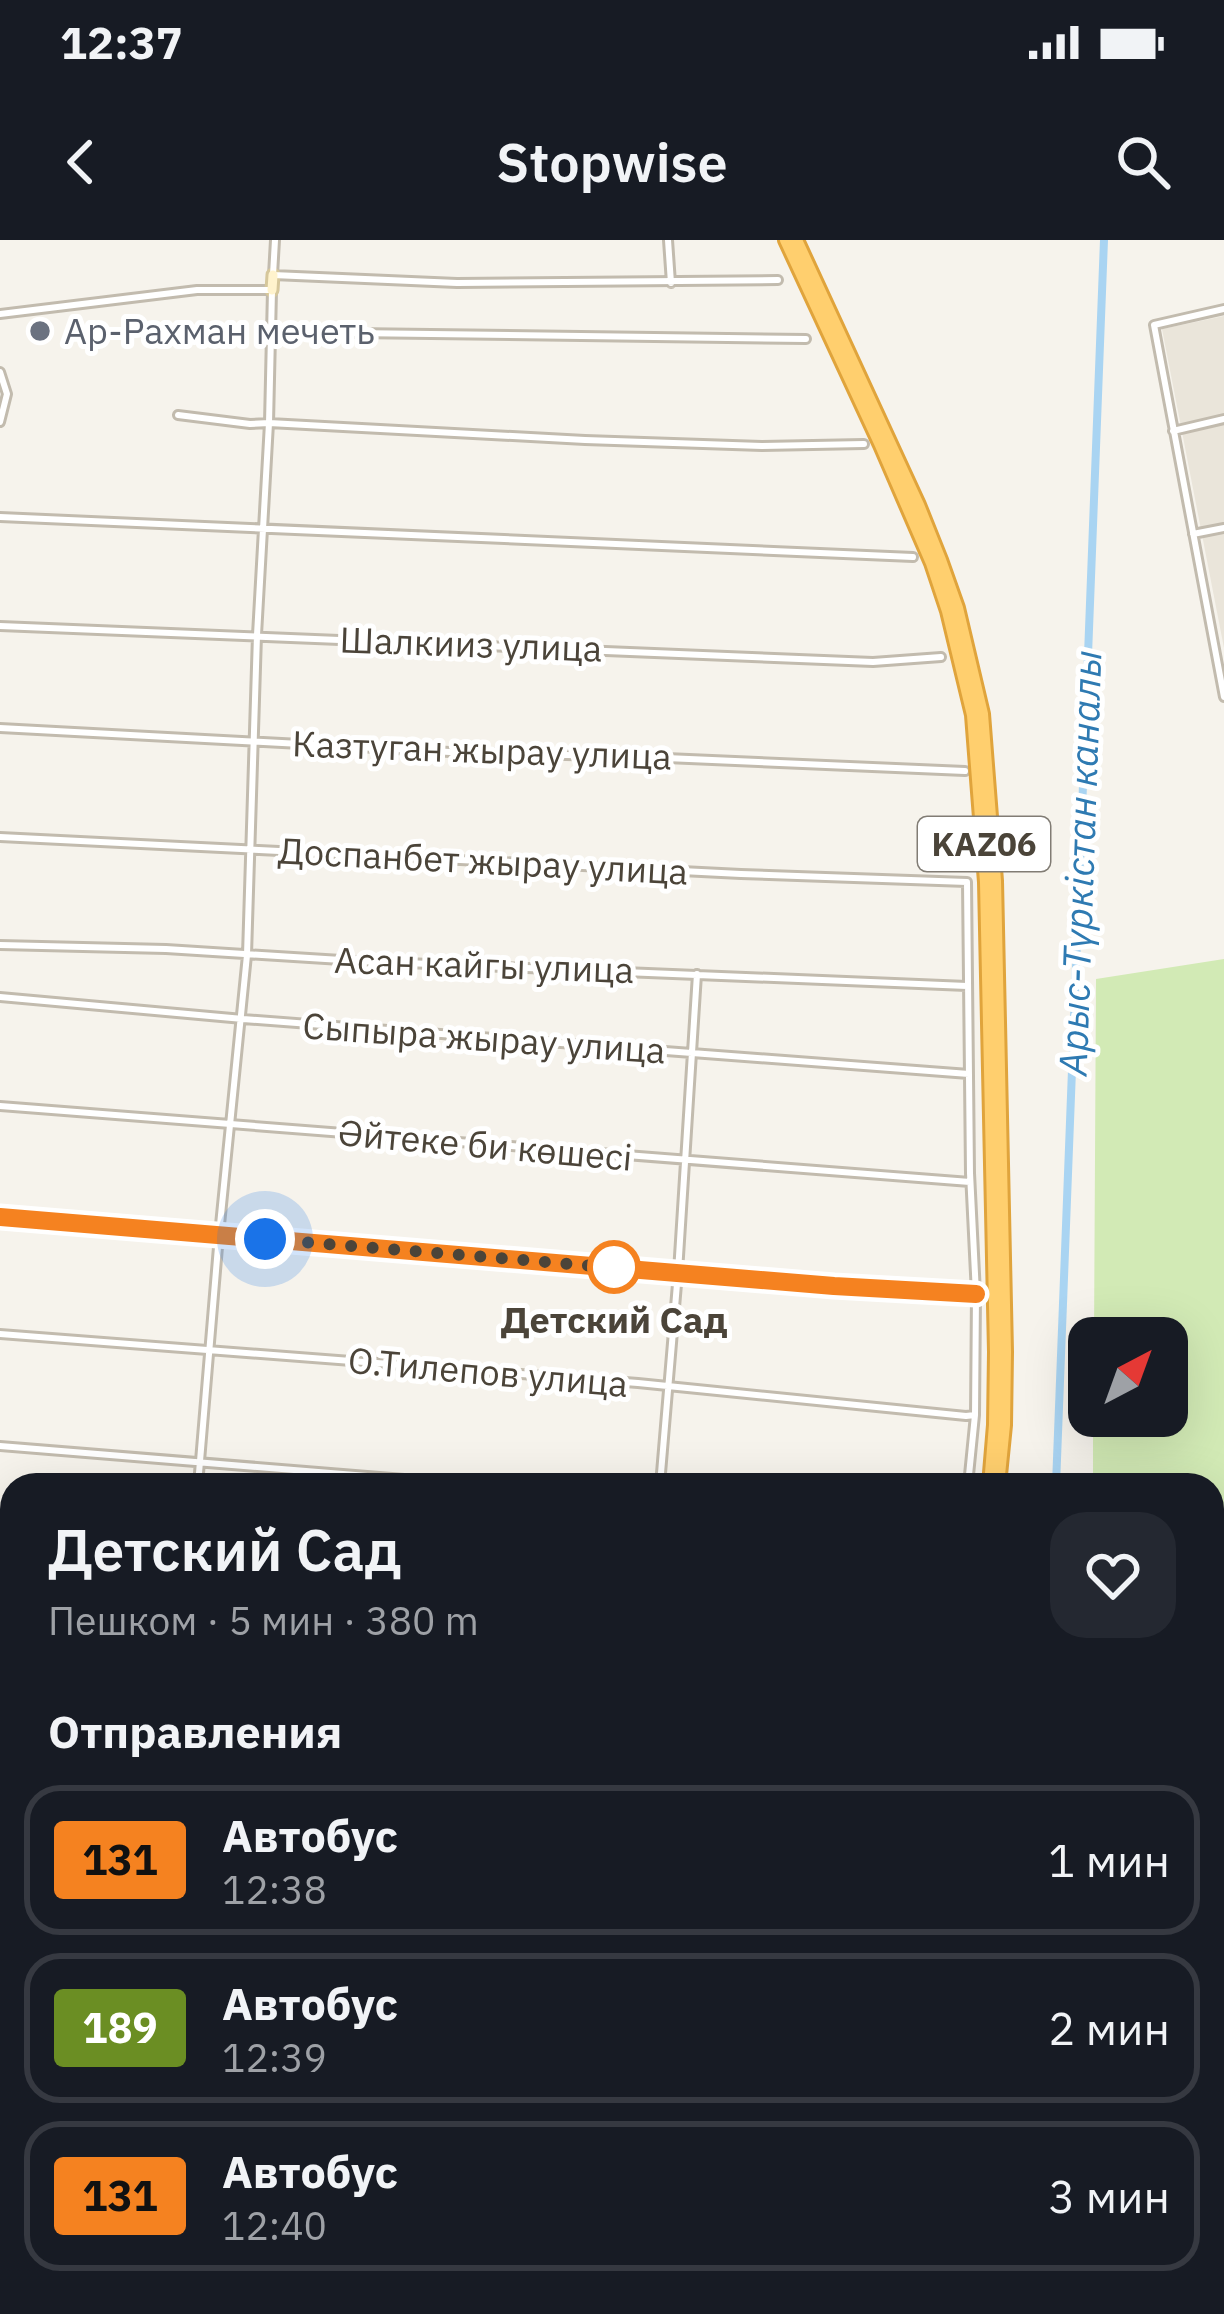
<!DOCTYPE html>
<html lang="ru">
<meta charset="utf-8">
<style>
:root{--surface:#171b24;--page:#242831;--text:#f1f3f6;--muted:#9ea1a6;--line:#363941}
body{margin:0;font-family:"IBM Plex Sans",sans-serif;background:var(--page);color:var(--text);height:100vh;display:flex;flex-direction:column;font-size:45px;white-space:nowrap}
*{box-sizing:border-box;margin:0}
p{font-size:39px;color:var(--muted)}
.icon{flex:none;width:66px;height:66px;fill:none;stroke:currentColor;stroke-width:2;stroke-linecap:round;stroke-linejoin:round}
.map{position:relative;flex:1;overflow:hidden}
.details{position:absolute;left:0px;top:1233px;width:1224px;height:843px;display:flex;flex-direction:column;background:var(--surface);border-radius:36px 36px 0 0;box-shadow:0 12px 48px #0002}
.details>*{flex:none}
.badge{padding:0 24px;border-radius:9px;font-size:42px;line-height:78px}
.needle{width:78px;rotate:41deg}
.fabs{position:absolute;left:1068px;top:1077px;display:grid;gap:24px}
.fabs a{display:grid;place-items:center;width:120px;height:120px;border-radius:24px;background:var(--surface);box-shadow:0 12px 48px #0002;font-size:60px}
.you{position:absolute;width:60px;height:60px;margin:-30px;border:9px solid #fff;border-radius:50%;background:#1a73e8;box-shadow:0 0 0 18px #1a73e833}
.map>.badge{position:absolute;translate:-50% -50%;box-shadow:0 0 0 6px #fff}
h2{padding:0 48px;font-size:45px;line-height:108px}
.round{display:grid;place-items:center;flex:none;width:126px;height:126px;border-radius:36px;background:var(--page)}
.headline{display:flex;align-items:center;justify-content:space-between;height:204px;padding:0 48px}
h1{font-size:57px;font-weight:600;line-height:90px}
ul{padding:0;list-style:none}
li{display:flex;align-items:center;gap:36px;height:150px;margin:0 24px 18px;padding:0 24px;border:6px solid var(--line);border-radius:36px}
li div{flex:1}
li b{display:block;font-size:45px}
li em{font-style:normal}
li .badge{min-width:132px;font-weight:700;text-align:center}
.status{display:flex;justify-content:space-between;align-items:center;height:84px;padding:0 60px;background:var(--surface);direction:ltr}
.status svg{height:33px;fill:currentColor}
header{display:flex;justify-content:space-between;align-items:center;height:156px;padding:0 48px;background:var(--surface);font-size:54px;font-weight:600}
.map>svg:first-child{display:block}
</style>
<div class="status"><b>12:37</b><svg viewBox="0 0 49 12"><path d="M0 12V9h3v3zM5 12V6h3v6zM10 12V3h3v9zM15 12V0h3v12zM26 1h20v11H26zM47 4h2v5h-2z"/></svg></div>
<header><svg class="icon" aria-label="back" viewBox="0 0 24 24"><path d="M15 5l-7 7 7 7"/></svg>Stopwise<svg class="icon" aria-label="search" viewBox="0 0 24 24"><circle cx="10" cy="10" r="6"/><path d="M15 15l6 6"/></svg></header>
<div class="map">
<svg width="1224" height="2074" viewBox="0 0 1224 2074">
<rect width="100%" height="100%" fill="#f6f3ec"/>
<path fill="#eae5da" d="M1224 76V408L1162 89Z
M1224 1541V2074H1221L1212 2043V1543Z
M12 1952V2064H803L805 2074H0V1954Z"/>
<path fill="#efe8d6" d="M0 1602 12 1603V1774L0 1776Z"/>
<path fill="#d2eab5" d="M1224 719V1295L1212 1296V1245H1093V1176H1167V1098H1094L1096 739Z"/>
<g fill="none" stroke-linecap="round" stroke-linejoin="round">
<path stroke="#a9d4f2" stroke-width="8" d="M1056 1245 1104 0
M848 2064 850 2074"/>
<g stroke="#c2bbae" stroke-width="12">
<path id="street" d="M275 0 273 35 457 43 778 40
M668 0 671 43
M1224 69 1154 85 1224 457
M0 74 197 50H272L269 183 257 395 247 715 219 995 198 1245
M273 92 806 99
M0 132 7 154 0 182
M178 175 250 184 269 183 585 200 762 206 864 204
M1173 191 1224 179
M0 277 913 317
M1193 294 1224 288
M0 386 873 422 941 417
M0 488 450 512 643 517 965 531
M0 597 741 634 967 642 970 933 976 1054 975 1175 968 1245
M0 705 166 709 357 721 967 746
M0 757 243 779 969 834
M0 866 970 942
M0 977 834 1046 976 1054
M0 1094 638 1143 966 1176 975 1175
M0 1206 478 1245
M660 1245 678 1032 697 734
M0 1311 12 1312
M0 1355H12
M1212 1589 1224 1586
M1212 1636 1224 1693
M0 1838 12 1836
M0 1947 12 1945
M0 2058 12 2056
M443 2064 445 2074
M558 2074 615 2064"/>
</g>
<g stroke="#d6c79b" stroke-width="15">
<path id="secondary" d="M272 50 273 35
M1212 1525 1224 1522
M0 1534H12"/>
</g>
<g stroke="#e0a43c" stroke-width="18">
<path id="highway" d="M786 0 881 205 932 323 948 371 973 475 986 642 996 1112 995 1185 990 1245
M796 0 918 265 940 320 957 368 982 474 995 641 1005 1112 1004 1185 998 1245
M816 2064 817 2074
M825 2064 826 2074"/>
</g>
<use href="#street" stroke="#fff" stroke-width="6"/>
<use href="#secondary" stroke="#fff3cd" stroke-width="9"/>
<use href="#highway" stroke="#ffcf6e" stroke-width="12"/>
</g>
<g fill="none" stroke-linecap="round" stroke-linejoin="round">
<g stroke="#fff" stroke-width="27">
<path id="line" d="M0 977 834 1046 976 1054"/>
</g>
<use href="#line" stroke="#f58220" stroke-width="18"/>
<path stroke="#4b4439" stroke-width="12" stroke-dasharray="0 21.6" d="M265 999 632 1029 614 1027"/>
</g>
<circle fill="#6b7280" stroke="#fff" stroke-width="4.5" cx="40" cy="91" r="12"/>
<circle fill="#fff" stroke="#f58220" stroke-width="6" cx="614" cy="1027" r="24"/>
<g text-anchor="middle" stroke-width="10" stroke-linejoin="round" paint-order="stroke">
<rect fill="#fff" stroke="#817c74" stroke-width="3" x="918" y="577" width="132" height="54" rx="9"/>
<g font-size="33" font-weight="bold" fill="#4b4439">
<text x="984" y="616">KАZ06</text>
</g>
<g font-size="36" fill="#5b616d" stroke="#fff" text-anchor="start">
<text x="64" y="104">Ар-Рахман мечеть</text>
</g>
<g font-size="36" fill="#4b4439" stroke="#fff">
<text transform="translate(471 404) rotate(2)" y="13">Шалкииз улица</text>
<text transform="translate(482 510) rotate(2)" y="13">Казтуган жырау улица</text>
<text transform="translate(483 621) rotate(3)" y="13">Доспанбет жырау улица</text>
<text transform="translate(484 725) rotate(2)" y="13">Асан кайгы улица</text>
<text transform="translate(484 798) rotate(4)" y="13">Сыпыра жырау улица</text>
<text transform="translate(485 905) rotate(5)" y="13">Әйтеке би көшесі</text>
<text transform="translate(488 1132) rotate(5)" y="13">О.Тилепов улица</text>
</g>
<g font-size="36" font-weight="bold" fill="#4b4439" stroke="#fff">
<text x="614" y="1093">Детский Сад</text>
</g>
<g font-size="39" font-style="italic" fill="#2e7ab2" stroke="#fff">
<text transform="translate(1080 623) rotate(-88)" y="14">Арыс-Түркістан каналы</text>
</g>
</g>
</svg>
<div class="fabs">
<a><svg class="needle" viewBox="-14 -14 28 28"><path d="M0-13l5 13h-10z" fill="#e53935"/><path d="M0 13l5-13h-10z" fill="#9ea1a6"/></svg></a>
</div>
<div class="you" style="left:265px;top:999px"></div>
<section class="details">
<div class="headline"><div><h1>Детский Сад</h1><p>Пешком · 5 мин · 380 m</p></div><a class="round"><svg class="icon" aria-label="heart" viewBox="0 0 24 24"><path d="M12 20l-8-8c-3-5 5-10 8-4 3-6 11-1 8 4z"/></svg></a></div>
<h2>Отправления</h2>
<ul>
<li><span class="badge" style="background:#f58220;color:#111">131</span><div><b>Автобус</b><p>12:38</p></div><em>1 мин</em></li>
<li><span class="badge" style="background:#6b8e23;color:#fff">189</span><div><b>Автобус</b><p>12:39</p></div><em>2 мин</em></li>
<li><span class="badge" style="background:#f58220;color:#111">131</span><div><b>Автобус</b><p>12:40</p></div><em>3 мин</em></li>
</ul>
</section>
</div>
